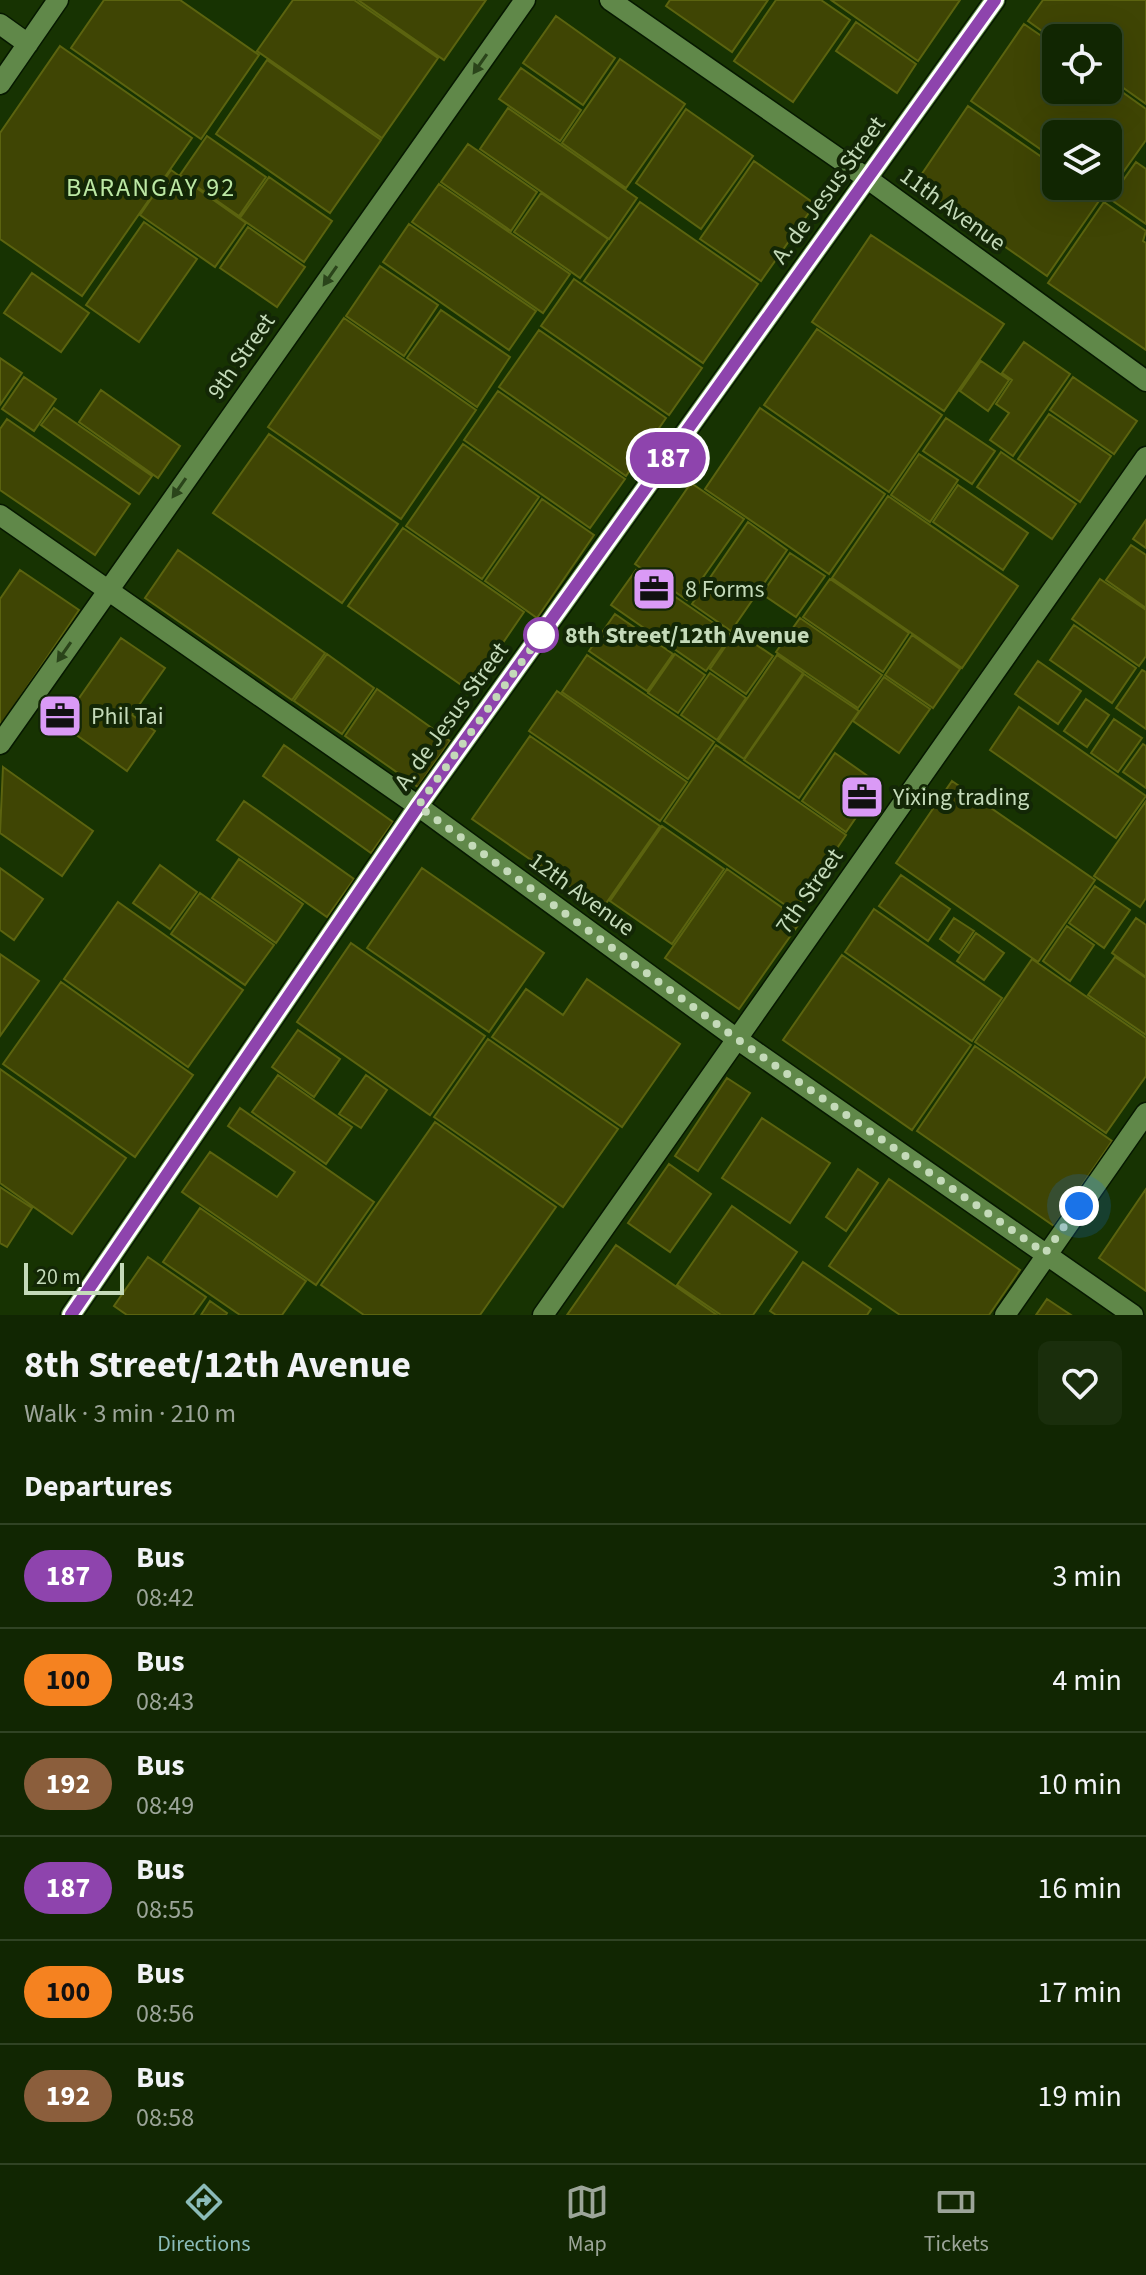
<!DOCTYPE html>
<meta charset="utf-8">
<style>
:root{--surface:#112602;--page:#1a2e0c;--text:#f1f3f6;--muted:#9ca599;--line:#304324;--accent:#8bbbb9}
body{margin:0;font-family:"Source Sans 3",sans-serif;background:var(--page);color:var(--text);height:100vh;display:flex;flex-direction:column;font-size:30px;white-space:nowrap}
*{box-sizing:border-box;margin:0}
p{font-size:26px;color:var(--muted)}
.icon{flex:none;width:44px;height:44px;fill:none;stroke:currentColor;stroke-width:2;stroke-linecap:round;stroke-linejoin:round}
.map{position:relative;height:1315px;overflow:hidden}
.side{display:flex;flex-direction:column;background:var(--surface);flex:1}
.side>*{flex:none}
.badge{padding:0 16px;border-radius:26px;font-size:28px;line-height:52px}
.fabs{position:absolute;left:1042px;top:24px;display:grid;gap:16px}
.fabs a{display:grid;place-items:center;width:80px;height:80px;border-radius:12px;background:var(--surface);box-shadow:0 8px 32px #0002,0 0 0 2px var(--line);font-size:40px}
.scale{position:absolute;left:24px;bottom:20px;width:100px;box-sizing:border-box;padding-left:8px;border:4px solid #c4dab9;border-top:0;font-size:22px;line-height:28px;white-space:nowrap;color:#c4dab9;-webkit-text-stroke:6px #132706;paint-order:stroke}
.you{position:absolute;width:40px;height:40px;margin:-20px;border:6px solid #fff;border-radius:50%;background:#1a73e8;box-shadow:0 0 0 12px #1a73e833}
.map>.badge{position:absolute;translate:-50% -50%;box-shadow:0 0 0 4px #fff}
h2{padding:0 24px;font-size:30px;line-height:72px}
.round{display:grid;place-items:center;flex:none;width:84px;height:84px;border-radius:12px;background:var(--page)}
.overview{display:flex;align-items:center;justify-content:space-between;height:136px;padding:0 24px}
h1{font-size:38px;font-weight:700;line-height:60px}
ul{padding:0;list-style:none}
li{display:flex;align-items:center;gap:24px;height:104px;padding:0 24px;border-top:2px solid var(--line)}
li div{flex:1}
li b{display:block;font-size:30px}
li em{font-style:normal}
li .badge{min-width:88px;font-weight:700;text-align:center}
.menu{display:flex;justify-content:space-around;align-items:center;height:112px;border-top:2px solid var(--line);background:var(--surface);font-size:22px;color:var(--muted)}
.menu a{display:grid;justify-items:center;gap:4px}
.menu .on{color:var(--accent)}
.map>svg:first-child{display:block}
</style>
<div class="map">
<svg width="1146" height="1315" viewBox="0 0 1146 1315">
<rect width="100%" height="100%" fill="#173302"/>
<path fill="#3f4504" stroke="#5b630f" stroke-width="2" d="M104 0H180L259 55 201 139 71 48Z
M293 0H354L438 58 382 138 257 51Z
M358 0H486L444 60Z
M670 0H768L732 52 666 6Z
M776 0H821L850 20 793 102 734 61Z
M831 0H960L918 61Z
M1043 0H1146V104L1108 77V38H1056V41L1028 21Z
M556 16 615 58 583 105 523 63Z
M856 22 916 64 897 93 836 51Z
M1024 24 1056 46V90H1108V82L1146 109V140L1107 195 1094 186H1108V134H1056V160L971 101Z
M60 46 192 138 82 296 0 239V133Z
M620 59 685 104 626 188 562 143Z
M267 60 381 140 330 213 216 134Z
M521 68 581 110 560 141 499 99Z
M968 106 1056 167V186H1083L1101 198 1047 276 915 184Z
M508 108 637 198 609 239 480 149Z
M686 109 753 156 701 229 636 183Z
M207 136 266 177 239 216 180 175Z
M468 144 537 192 511 231 441 182Z
M754 161 815 204 761 281 700 239Z
M1136 162 1146 169V224L1110 199Z
M171 170 246 223 215 267 140 215Z
M269 177 332 221 304 262 240 218Z
M439 184 570 274 543 313 412 222Z
M541 193 608 239 580 278 514 232Z
M640 202 758 284 703 363 584 281Z
M1104 202 1146 231 1143 241 1146 243V350L1048 283Z
M144 222 197 259 139 342 86 305Z
M409 224 536 311 509 350 383 262Z
M248 227 305 267 277 307 220 268Z
M871 235 1004 324 944 411 812 322Z
M380 266 438 305 404 356 346 316Z
M32 273 89 313 61 352 4 313Z
M574 279 702 368 669 415 541 326Z
M441 310 510 357 477 407 407 358Z
M344 318 476 410 401 519 268 427Z
M817 329 942 415 889 492 764 405Z
M539 330 666 418 626 476 499 387Z
M1024 342 1070 374 1013 456 990 440 1009 413 996 404 1012 380 1002 373Z
M0 358 22 373 0 405Z
M981 361 1009 380 988 411 960 391Z
M24 377 56 399 34 431 2 409Z
M1073 377 1137 421 1114 454 1050 410Z
M101 390 180 446 158 478 79 422Z
M498 391 625 479 590 528 464 440Z
M54 408 152 476 139 494 41 425Z
M760 408 885 494 829 574 705 489Z
M1049 414 1111 456 1080 502 1018 459Z
M946 418 995 451 972 484 923 451Z
M7 419 130 504 95 555 0 490V429Z
M269 434 398 524 342 603 213 513Z
M463 444 539 497 482 579 406 526Z
M1001 452 1076 504 1052 539 977 487Z
M919 454 958 480 930 522 891 495Z
M691 483 744 519 687 600 635 564Z
M958 485 1028 533 1003 570 933 522Z
M888 496 1018 586 962 668 832 578Z
M542 499 594 535 537 618 485 581Z
M1146 520V548L1133 539Z
M748 522 787 550 731 631 692 604Z
M403 528 524 612 470 691 348 606Z
M1131 545 1146 555V608L1106 580Z
M178 550 325 653 292 700 145 598Z
M790 553 825 576 796 617 762 594Z
M20 570 79 610 0 727V599Z
M636 570 731 635 706 671 611 605Z
M830 579 909 633 883 672 803 617Z
M1100 579 1146 610V656L1139 666 1072 619Z
M615 614 673 654 647 691 589 651Z
M800 618 882 675 858 708 776 652Z
M1074 625 1136 668 1112 703 1050 660Z
M736 631 773 656 746 694 710 669Z
M912 635 960 669 933 708 885 675Z
M121 638 165 668 132 715 155 731 127 771 61 724Z
M327 654 374 688 342 734 294 701Z
M675 654 705 675 678 713 648 693Z
M587 655 714 742 688 779 562 692Z
M777 655 803 673 744 759 718 741Z
M1038 661 1081 691 1058 724 1015 694Z
M1142 670 1146 672V729L1116 708Z
M710 673 746 698 717 740 681 715Z
M804 674 859 711 799 798 744 760Z
M884 677 930 709 899 753 853 721Z
M377 689 450 741 418 787 345 736Z
M557 691 687 782 660 821 529 731Z
M1086 699 1109 715 1087 747 1064 731Z
M1019 707 1146 796 1116 838 990 750Z
M1114 719 1142 738 1118 772 1091 753Z
M530 736 660 826 602 909 472 819Z
M1143 744 1146 746V788L1123 772Z
M284 745 393 822 371 853 263 776Z
M716 745 846 835 794 911 664 821Z
M835 753 879 784 846 832 802 801Z
M3 767 93 831 62 876 0 833Z
M952 781 1095 880 1038 962 896 863Z
M244 801 354 879 327 917 217 840Z
M1146 801V898L1140 907 1094 876Z
M662 826 724 869 672 944 610 901Z
M239 859 303 904 276 943 212 898Z
M160 865 197 892 170 929 133 903Z
M0 868 43 899 14 940 0 930Z
M422 868 544 953 489 1032 367 948Z
M727 869 801 921 739 1009 665 958Z
M901 875 950 909 928 941 879 906Z
M1095 886 1130 910 1104 948 1069 923Z
M200 893 274 945 245 985 171 934Z
M118 902 243 990 188 1067 64 979Z
M874 909 1002 998 972 1041 845 952Z
M954 918 974 931 959 953 940 939Z
M1136 918 1146 925V977L1112 953Z
M1067 926 1094 945 1070 981 1043 961Z
M976 933 1004 953 984 980 957 961Z
M351 943 485 1036 430 1115 297 1022Z
M0 954 39 981 0 1036Z
M842 955 971 1045 912 1130 783 1040Z
M1115 957 1146 978V1035L1088 995Z
M1032 959 1146 1038V1076L1106 1133 975 1042Z
M587 979 680 1044 622 1127 492 1037 526 989 563 1015Z
M61 982 193 1075 135 1157 3 1064Z
M298 1030 340 1059 314 1097 272 1067Z
M488 1039 618 1129 563 1207 434 1117Z
M975 1046 1112 1141 1054 1226 917 1131Z
M0 1069 126 1158 72 1234 0 1183Z
M278 1075 352 1127 326 1164 252 1112Z
M366 1075 387 1090 361 1128 339 1114Z
M727 1078 750 1093 698 1171 675 1156Z
M240 1108 374 1202 316 1285 182 1192 210 1152 277 1197 295 1172 228 1126Z
M762 1118 830 1163 790 1223 722 1178Z
M435 1122 556 1207 480 1315H364L321 1285Z
M669 1164 711 1194 670 1252 628 1223Z
M858 1169 878 1183 846 1231 826 1217Z
M889 1179 1020 1270 989 1315H900L829 1266Z
M0 1187 32 1208 7 1247 0 1243Z
M1146 1189V1291L1099 1258Z
M732 1206 797 1252 753 1315H721L677 1285Z
M200 1208 306 1281 282 1315H240L163 1262Z
M616 1245 717 1315H567Z
M148 1257 206 1297 193 1315H127L114 1306Z
M803 1262 871 1309 867 1315H776L770 1311Z
M1047 1299 1071 1315H1036Z
M210 1301 227 1313 226 1315H201Z"/>
<g fill="none" stroke-linecap="round" stroke-linejoin="round">
<g stroke="#061800" stroke-width="23">
<path id="minor" d="M610 0 868 179 1146 381
M0 24 28 44
M0 84 58 0
M0 515 418 806 737 1039 1133 1315
M0 744 525 0
M543 1315 1146 457
M1005 1315 1146 1113"/>
</g>
<g stroke="#061800" stroke-width="23">
<path id="secondary" d="M71 1315 418 806 995 0"/>
</g>
<use href="#minor" stroke="#608849" stroke-width="20"/>
<use href="#secondary" stroke="#618e46" stroke-width="20"/>
</g>
<defs><path id="oneway-solid" d="M-6-.8H1V-3.2L6.5 0L1 3.2V.8H-6Z" transform="scale(2)"/></defs>
<g fill="#2a441a">
<use href="#oneway-solid" transform="translate(480 64) rotate(125)"/>
<use href="#oneway-solid" transform="translate(330 276) rotate(125)"/>
<use href="#oneway-solid" transform="translate(179 488) rotate(125)"/>
<use href="#oneway-solid" transform="translate(64 652) rotate(125)"/>
</g>
<g fill="none" stroke-linecap="round" stroke-linejoin="round">
<g stroke="#fff" stroke-width="18">
<path id="line" d="M71 1315 418 806 995 0"/>
</g>
<use href="#line" stroke="#8e44ad" stroke-width="12"/>
<path stroke="#c4dab9" stroke-width="8" stroke-dasharray="0 14.4" d="M541 635 544 631 418 806 737 1039 1045 1253 1079 1206"/>
</g>
<defs>
<g id="office-square" transform="scale(2.3)"><rect x="-9" y="-9" width="18" height="18" rx="4" fill="#da9af6" stroke="#132706"/><path d="M-6-3h4V-5.5h4V-3h4V5H-6ZM-1-4.5V-3h2v-1.5ZM-6 0V1H6V0Z" fill="#111"/></g>
</defs>
<g fill-rule="evenodd">
<use href="#office-square" x="654" y="589"/>
<use href="#office-square" x="60" y="716"/>
<use href="#office-square" x="862" y="797"/>
</g>
<circle fill="#fff" stroke="#8e44ad" stroke-width="4" cx="541" cy="635" r="16"/>
<g text-anchor="middle" stroke-width="8" stroke-linejoin="round" paint-order="stroke">
<g font-size="24" fill="#c4dab9" stroke="#132706">
<text transform="translate(828 190) rotate(-54)" y="8">A. de Jesus Street</text>
<text transform="translate(953 209) rotate(36)" y="8">11th Avenue</text>
<text transform="translate(241 356) rotate(-55)" y="8">9th Street</text>
<text transform="translate(451 716) rotate(-54)" y="8">A. de Jesus Street</text>
<text transform="translate(809 891) rotate(-55)" y="8">7th Street</text>
<text transform="translate(582 894) rotate(36)" y="8">12th Avenue</text>
</g>
<g font-size="24" fill="#c4dab9" stroke="#132706" text-anchor="start">
<text x="685" y="597">8 Forms</text>
<text x="91" y="724">Phil Tai</text>
<text x="893" y="805">Yixing trading</text>
</g>
<g font-size="24" font-weight="bold" fill="#c4dab9" stroke="#132706" text-anchor="start">
<text x="565" y="643">8th Street/12th Avenue</text>
</g>
<g font-size="26" letter-spacing="2" fill="#bce8a4" stroke="#132706">
<text x="151" y="196">BARANGAY 92</text>
</g>
</g>
</svg>
<div class="fabs">
<a><svg class="icon" aria-label="locate" viewBox="0 0 24 24"><circle cx="12" cy="12" r="6"/><path d="M12 2v4M12 18v4M2 12h4M18 12h4"/></svg></a>
<a><svg class="icon" aria-label="layers" viewBox="0 0 24 24"><path d="M12 4l9 5-9 5-9-5zM3 14l9 5 9-5"/></svg></a>
</div>
<div class="scale">20 m</div>
<div class="you" style="left:1079px;top:1206px"></div>
<b class="badge" style="left:668px;top:458px;background:#8e44ad;color:#fff">187</b>
</div>
<section class="side">
<div class="overview"><div><h1>8th Street/12th Avenue</h1><p>Walk · 3 min · 210 m</p></div><a class="round"><svg class="icon" aria-label="heart" viewBox="0 0 24 24"><path d="M12 20l-8-8c-3-5 5-10 8-4 3-6 11-1 8 4z"/></svg></a></div>
<h2>Departures</h2>
<ul>
<li><span class="badge" style="background:#8e44ad;color:#fff">187</span><div><b>Bus</b><p>08:42</p></div><em>3 min</em></li>
<li><span class="badge" style="background:#f58220;color:#111">100</span><div><b>Bus</b><p>08:43</p></div><em>4 min</em></li>
<li><span class="badge" style="background:#8b5e3c;color:#fff">192</span><div><b>Bus</b><p>08:49</p></div><em>10 min</em></li>
<li><span class="badge" style="background:#8e44ad;color:#fff">187</span><div><b>Bus</b><p>08:55</p></div><em>16 min</em></li>
<li><span class="badge" style="background:#f58220;color:#111">100</span><div><b>Bus</b><p>08:56</p></div><em>17 min</em></li>
<li><span class="badge" style="background:#8b5e3c;color:#fff">192</span><div><b>Bus</b><p>08:58</p></div><em>19 min</em></li>
</ul>
</section>
<nav class="menu">
<a class="on"><svg class="icon" aria-label="directions" viewBox="0 0 24 24"><path d="M12 3l9 9-9 9-9-9zM9 14v-3h6M13 9l2 2-2 2"/></svg>Directions</a>
<a><svg class="icon" aria-label="map" viewBox="0 0 24 24"><path d="M3 6l6-2 6 2 6-2v14l-6 2-6-2-6 2zM9 4v14M15 6v14"/></svg>Map</a>
<a><svg class="icon" aria-label="tickets" viewBox="0 0 24 24"><path d="M3 7h18v10H3zM15 7v10"/></svg>Tickets</a>
</nav>
